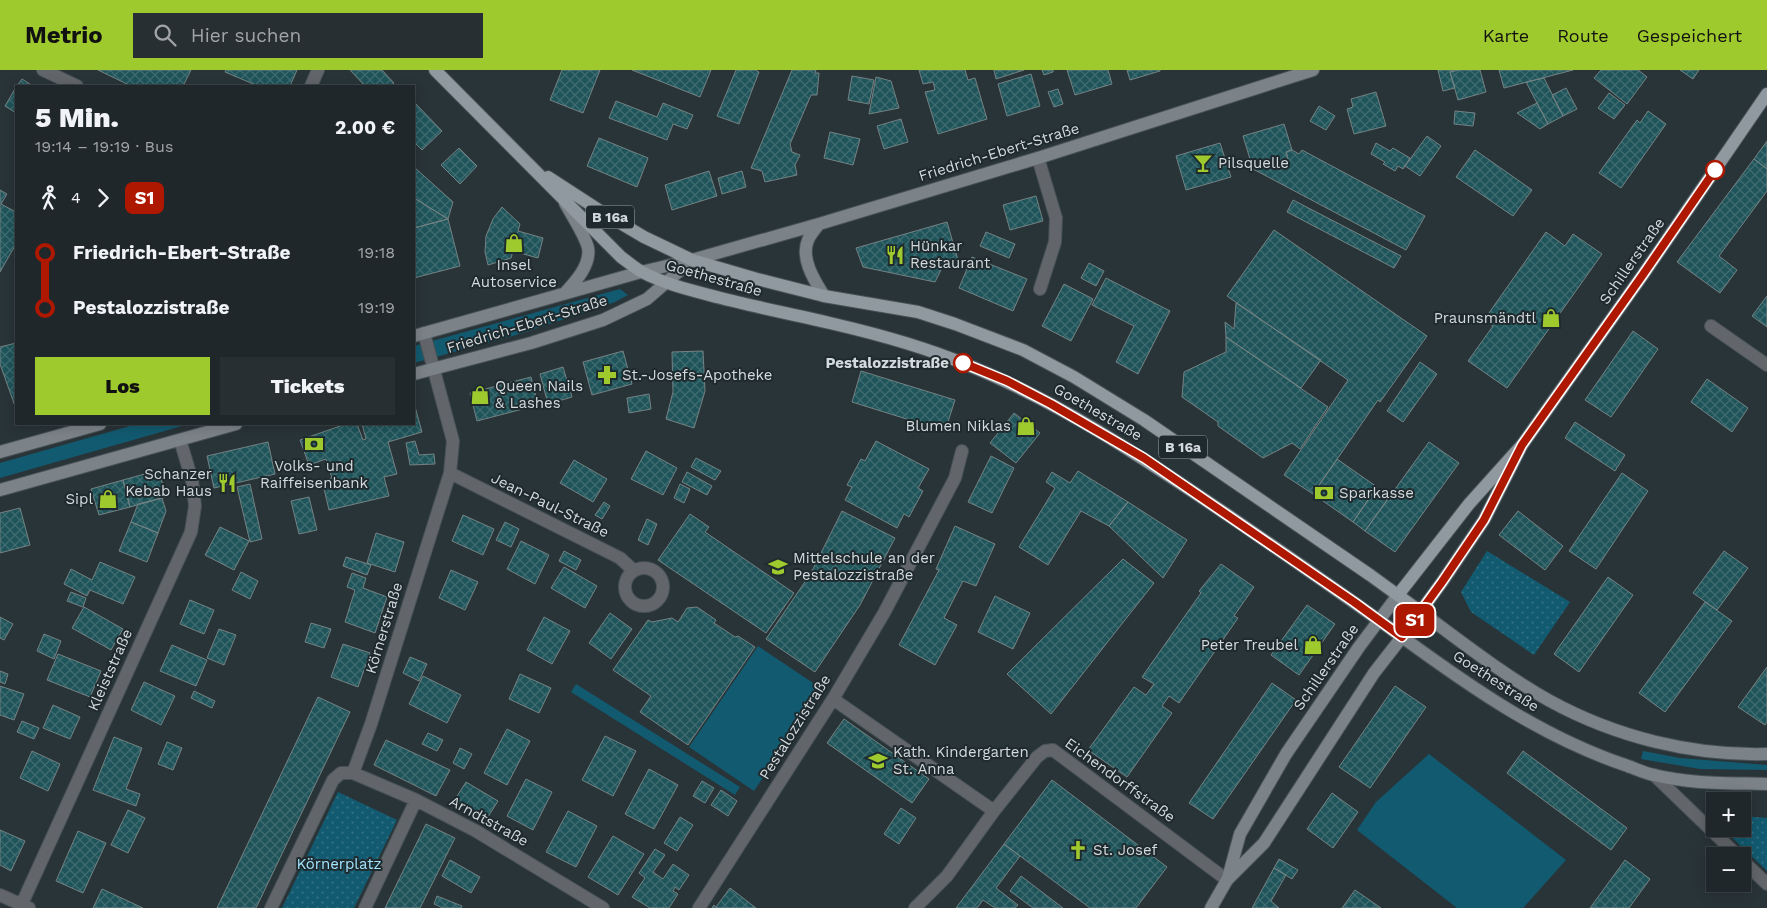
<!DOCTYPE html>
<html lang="de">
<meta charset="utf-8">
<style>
:root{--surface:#1f272a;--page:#272f32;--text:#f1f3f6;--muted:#a1a5a8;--line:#3c4447;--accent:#9fca2e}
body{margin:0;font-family:"Work Sans",sans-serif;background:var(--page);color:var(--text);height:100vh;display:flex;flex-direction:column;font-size:19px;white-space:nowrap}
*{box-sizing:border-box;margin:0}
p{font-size:16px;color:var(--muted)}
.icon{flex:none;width:28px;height:28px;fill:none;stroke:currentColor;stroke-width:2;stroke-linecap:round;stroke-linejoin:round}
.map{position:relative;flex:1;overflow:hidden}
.panel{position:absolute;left:15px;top:15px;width:400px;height:340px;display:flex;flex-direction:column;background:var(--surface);border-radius:0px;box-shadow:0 2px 12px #0003,0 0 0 1px var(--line)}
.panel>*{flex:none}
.badge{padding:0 10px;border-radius:8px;font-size:18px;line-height:32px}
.buttons{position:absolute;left:1706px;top:722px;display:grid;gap:10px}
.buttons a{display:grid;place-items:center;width:45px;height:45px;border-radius:0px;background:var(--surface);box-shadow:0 2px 12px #0003,0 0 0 1px var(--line);font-size:25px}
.map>.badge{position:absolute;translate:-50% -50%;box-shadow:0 0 0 2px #fff}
.legs{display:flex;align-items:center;gap:8px;height:55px;padding:0 20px;font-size:16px}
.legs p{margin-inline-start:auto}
.head{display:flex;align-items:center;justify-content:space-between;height:85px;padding:0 20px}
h1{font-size:28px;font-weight:800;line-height:38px}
.cta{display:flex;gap:10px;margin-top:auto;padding:10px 20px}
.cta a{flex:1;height:58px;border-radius:0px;background:var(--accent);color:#111;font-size:20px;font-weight:800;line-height:58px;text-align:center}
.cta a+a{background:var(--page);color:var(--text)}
ul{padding:0 20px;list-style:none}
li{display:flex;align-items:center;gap:18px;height:55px;font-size:19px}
li i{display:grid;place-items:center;width:8px;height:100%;margin:0 6px;background:currentColor}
li i::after{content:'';width:12px;height:12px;margin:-6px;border:4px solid;border-radius:50%;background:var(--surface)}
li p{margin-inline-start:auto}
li:first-child i{background:linear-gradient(#0000 50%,currentColor 0)}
li:last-child i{background:linear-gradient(currentColor 50%,#0000 0)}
header{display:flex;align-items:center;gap:30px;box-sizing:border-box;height:70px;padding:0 25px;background:var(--accent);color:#111}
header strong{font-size:24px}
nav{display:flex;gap:28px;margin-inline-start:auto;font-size:18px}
.search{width:350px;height:45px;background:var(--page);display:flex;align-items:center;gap:12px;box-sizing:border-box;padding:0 18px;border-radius:0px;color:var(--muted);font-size:19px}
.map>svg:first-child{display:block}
</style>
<header>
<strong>Metrio</strong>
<div class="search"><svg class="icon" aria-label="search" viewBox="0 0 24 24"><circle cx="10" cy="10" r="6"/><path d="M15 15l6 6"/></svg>Hier suchen</div>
<nav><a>Karte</a><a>Route</a><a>Gespeichert</a></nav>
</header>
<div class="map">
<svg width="1767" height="838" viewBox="0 0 1767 838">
<defs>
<pattern id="park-dots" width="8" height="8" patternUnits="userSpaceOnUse" patternTransform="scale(1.25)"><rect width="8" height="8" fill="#125a70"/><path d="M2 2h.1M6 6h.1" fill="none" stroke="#347184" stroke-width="1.8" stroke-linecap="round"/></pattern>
<pattern id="building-cross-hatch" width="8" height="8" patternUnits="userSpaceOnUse" patternTransform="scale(1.25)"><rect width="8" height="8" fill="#1e545a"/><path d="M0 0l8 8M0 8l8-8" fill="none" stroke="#3e6c71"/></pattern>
</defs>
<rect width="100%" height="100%" fill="#293438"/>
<path fill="#125a70" d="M620 219 628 225 615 232 523 263 414 293V276Z
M137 354H189L0 408V393Z
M758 576 822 619 754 721 689 677Z
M576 614 740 717 735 725 571 622Z
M1643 681 1680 688 1767 695V700L1700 699 1641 689Z
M1429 684 1566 790 1523 838H1457L1357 760 1376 732Z"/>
<path fill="url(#park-dots)" d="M1487 481 1570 532 1534 585 1471 542 1461 522Z
M338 722 397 750 354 838H282Z
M1743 746 1767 748V801L1723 759H1742Z"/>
<path fill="url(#building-cross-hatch)" stroke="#748283" d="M98 0H191L183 16H131Z
M226 0H297L290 16H258L225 2Z
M350 0H382L394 13 390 16H365Z
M562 0H600L583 43 550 30Z
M632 0H711L700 27Z
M736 0H755L759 2 739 54 717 46Z
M792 0H816L815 3H819L817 25H811L790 74 792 82 800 85 795 95 797 105 765 112 762 101 751 98Z
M919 0H965L968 10 975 8 987 49 938 64 925 22 935 20 933 12 923 14Z
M994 0H1024L996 9Z
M1042 0H1053V2L1044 5Z
M1067 0H1108L1112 14 1075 25Z
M1127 0H1160V1L1130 10Z
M1438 0H1455L1450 2 1455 18 1443 21Z
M1459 0H1480L1486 22 1458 30 1450 2Z
M1499 0H1573L1504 18Z
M1601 0H1638L1647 7 1627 34 1594 8Z
M1680 0H1699L1693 9Z
M1031 4 1040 36 1007 46 998 14Z
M852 6 874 10 869 34 848 30Z
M876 7 891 11 899 38 869 44Z
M1544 8 1563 46 1548 54 1526 12Z
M22 9 33 16H17Z
M16 17V43L5 36Z
M1566 18 1577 39 1563 46 1552 25Z
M1058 19 1063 34 1054 37 1048 22Z
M1376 22 1386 56 1354 64 1347 39 1353 37 1351 29Z
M1609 23 1625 35 1614 49 1598 38Z
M616 31 657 47 663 33 693 45 687 59 673 54 667 70 609 48Z
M415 33 442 61 422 80 414 72V34Z
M1537 33 1548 54 1540 59 1517 43Z
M1319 36 1335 46 1326 60 1310 51Z
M1455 41 1475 43 1473 56 1454 54Z
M1648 41 1666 54 1621 118 1599 103 1637 50 1640 53Z
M901 49 908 72 884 79 877 56Z
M1284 54 1292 80 1286 82 1288 89 1253 99 1243 66Z
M830 62 860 69 853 95 824 88Z
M1427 66 1441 76 1420 106 1405 96Z
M599 68 648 88 637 117 587 96Z
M1767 71V99L1754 89Z
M1220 73 1231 107 1186 120 1176 86Z
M1376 73 1390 81 1393 78 1410 88 1403 99 1398 96 1395 101 1383 94 1385 92 1371 84Z
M459 78 477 96 460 114 441 95Z
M1292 80 1299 84 1302 80 1425 146 1406 180 1253 99 1288 89 1286 82Z
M1475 80 1532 120 1513 146 1456 107Z
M1754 89 1767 99V121L1719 186 1737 200 1720 223 1677 192Z
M414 97 453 132 448 149 414 128Z
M709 101 717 126 672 140 665 115Z
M742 101 746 117 722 124 718 108Z
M0 120 7 124 1 134 16 142V174L0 202Z
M1036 126 1043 151 1010 160 1003 135Z
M414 128 448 149 414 158Z
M1293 130 1401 186 1394 198 1287 142Z
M502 137 520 154 518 161 543 168 538 188 513 181 511 188 488 195 485 182 486 166 493 149Z
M448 149 460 196 414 208V158Z
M947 152 958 190 944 194 935 212 863 197 856 178Z
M1274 160 1427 266 1380 332 1378 330 1313 424 1284 405 1348 310 1227 226Z
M986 162 1015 174 1009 188 980 176Z
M1546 162 1565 176 1573 164 1602 184 1507 318 1468 291 1493 256 1484 250Z
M972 187 1027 209 1013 241 959 218Z
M1089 193 1104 201 1096 216 1081 208Z
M1106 208 1170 241 1138 304 1116 292 1134 256 1092 235Z
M1064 214 1093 229 1071 271 1042 256Z
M1767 226V257L1752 246Z
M1236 233 1321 290 1301 318 1226 267 1225 252 1234 259Z
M1633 261 1658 279 1611 347 1585 330Z
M1226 267 1328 337 1300 379 1292 373 1263 388 1218 356V352L1182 327 1184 302 1226 282Z
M16 273V339L0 294V277Z
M623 281 632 314 592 325 583 292Z
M703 281 705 321 694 358 666 349 673 322 672 282Z
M1420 292 1437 304 1403 352 1387 341Z
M563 297 572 327 548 334 540 304Z
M861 301 955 330 945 361 852 332Z
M531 307 538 335 477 351 470 323Z
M1707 309 1748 338 1732 362 1691 332Z
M649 324 651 339 629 343 627 328Z
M414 333 422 362 388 372 397 404 384 407 389 426 329 440 322 410 332 408 326 389 309 395 300 370 346 354H357L363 370 366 369 362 354H414Z
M1014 343 1040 363 1016 393 990 373Z
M1575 352 1625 385 1615 401 1565 368Z
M415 371 419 385 434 384 435 394 410 395 406 373Z
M876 371 929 399 918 418 923 421 909 447 904 444 897 458 845 430 852 417 847 415 861 389 865 391Z
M268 372 275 404 214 418 207 386Z
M1429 372 1459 393 1395 482 1365 461Z
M646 381 677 398 663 425 631 409Z
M991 386 1014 398 992 443 968 432Z
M696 388 721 401 715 410 691 397Z
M1337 389 1377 417 1353 452 1313 424Z
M574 390 607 409 593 432 560 413Z
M159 400 166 427 130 437 123 410Z
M1078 401 1128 432 1109 456 1081 441 1048 495 1019 477 1055 418 1046 412 1052 402 1070 413Z
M687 402 712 416 707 425 682 412Z
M1622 403 1648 421 1596 499 1569 481Z
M123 410 130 437 99 445 91 419Z
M250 414 262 469 250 472 237 417Z
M680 414 690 419 684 433 674 428Z
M1374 421 1387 430 1365 461 1353 452Z
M309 427 317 460 299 464 291 431Z
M162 428 166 441 158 463 131 452 138 434Z
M604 432 610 436 602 449 595 445Z
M1128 432 1187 470 1163 508 1109 456Z
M20 438 30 475 0 483V443Z
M842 441 895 468 860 535 815 602 766 569 811 503Z
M1518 441 1563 476 1545 500 1499 465Z
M690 444 709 457 705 462 794 523 766 563 658 490Z
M463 445 494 459 483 485 452 471Z
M647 449 657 454 648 475 638 470Z
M131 452 158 463 147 492 119 481Z
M505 452 519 459 511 477 496 470Z
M955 456 995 474 976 516 963 511 944 548 957 555 935 595 899 575 939 500 936 499Z
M220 457 249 471 234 500 205 485Z
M376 463 404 472 395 502 367 493Z
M521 471 549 485 535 514 507 499Z
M564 481 581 490 576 500 559 491Z
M1724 481 1748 498 1717 540 1693 523Z
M346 487 371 495 367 505 343 496Z
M1123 489 1154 513 1051 644 1007 604Z
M100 492 135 507 123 534 90 520 87 526 64 514 71 499 92 510Z
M1221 494 1254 517 1234 546 1238 548 1179 633 1169 626 1162 636 1172 643 1127 707 1088 680 1134 617 1146 625 1154 614 1142 607 1201 523 1199 521Z
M564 497 597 516 585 538 551 518Z
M451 500 478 512 465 540 439 528Z
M241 502 258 511 250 529 232 520Z
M352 503 366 508 363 518 387 527 375 563 345 552 355 520 347 517Z
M1608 507 1633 525 1579 602 1554 584Z
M71 522 86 528 83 537 67 531Z
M995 526 1030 543 1013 579 978 562Z
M190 530 214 540 204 564 180 554Z
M1705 532 1732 551 1665 642 1639 623Z
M1307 535 1335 554 1299 605 1271 585Z
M84 537 123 559 111 580 72 558Z
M697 537 716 550 714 553 735 567 738 566 755 577 688 675 640 642 651 626 613 600 648 550 652 552 672 548 678 552 687 538Z
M610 543 632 559 611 589 589 573Z
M0 547 13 554 4 570 0 568Z
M544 547 570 561 552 594 527 580Z
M311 553 331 559 324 578 305 572Z
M219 559 236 565 224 595 207 588Z
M44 564 61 571 54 589 37 581Z
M343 574 370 583 358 617 331 607Z
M172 575 207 590 196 616 160 601Z
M58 584 101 601 90 627 47 610Z
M410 587 427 594 419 611 403 603Z
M1767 597V652L1765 655 1738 637Z
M0 601 8 604 5 614 0 612Z
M520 604 551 618 539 643 509 629Z
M423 606 461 625 447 653 409 634Z
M144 612 175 626 161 655 131 640Z
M1272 613 1296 630 1213 749 1189 733Z
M0 616 24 624 14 650 0 645Z
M1395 616 1426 637 1370 718 1339 697Z
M194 621 215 631 212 638 191 628Z
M318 627 350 642 256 838H217Z
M53 635 80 647 70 669 43 658Z
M844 649 929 709 912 733 827 673Z
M22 651 39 658 34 669 17 662Z
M507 659 530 671 507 715 484 703Z
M428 663 443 670 437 681 422 674Z
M605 666 636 681 613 726 582 710Z
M114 667 142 678 126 719 140 724 136 736 93 720Z
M386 670 450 700 436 726 374 695Z
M167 672 182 678 173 700 158 694Z
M460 678 472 684 464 699 453 693Z
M32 681 60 694 48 721 20 708Z
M1523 681 1627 758 1611 780 1507 703Z
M649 699 678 715 654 759 625 744Z
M526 709 552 722 533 760 507 746Z
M1052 710 1167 797 1136 838H1090L1004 774Z
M702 711 714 718 705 733 693 726Z
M466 712 498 731 486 750 454 731Z
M721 720 737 731 728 746 711 735Z
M1332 723 1358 742 1333 778 1307 759Z
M901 738 916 748 899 774 884 764Z
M128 740 145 748 128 783 111 775Z
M568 741 597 756 576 797 546 782Z
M680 747 693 755 677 781 664 773Z
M426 754 455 768 420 838H385Z
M0 760 25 771 11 801 0 795Z
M78 761 106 773 83 823 56 811Z
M613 766 644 784 618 825 588 807Z
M1004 774 1020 786 996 818 1018 835 1015 838H995L983 830 977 838H956Z
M655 779 665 785 653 802 663 809 673 794 689 805 679 820 675 817 673 821 678 824 669 838H650L632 827 645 808 639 803Z
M1279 789 1298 800 1292 809 1274 798Z
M450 790 480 807 471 823 442 806Z
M1625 790 1650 809 1629 838H1590Z
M1274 798 1286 805 1271 831 1279 838H1252Z
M1021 806 1063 838H1033L1010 821Z
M730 818 756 838H712L714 835 716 837Z
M102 819 143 838H93Z
M1355 820 1381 838H1342Z
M437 826 462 836 461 838H443L434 834Z"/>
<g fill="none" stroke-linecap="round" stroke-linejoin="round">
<g stroke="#485256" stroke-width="14">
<path id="street" d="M43 0 77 16
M311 16 318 0
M1038 88 1056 148 1055 172 1040 219
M1711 256 1767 295
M450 403 620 488 634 501
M625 517a19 19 0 1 1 38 0a19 19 0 1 1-38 0Z
M833 629 994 741
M353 703 371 654 450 403 453 371 424 263
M1654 705 1738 786
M1742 790 1767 814
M0 825 29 838
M20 838 191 462 195 436 192 410 180 370
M271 838 333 710 341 703H353L416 730 476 761 603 838
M365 838 416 730
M699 838 833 629 884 543 955 408 962 381
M915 838 947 806 994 741 1037 687 1045 681 1053 680 1227 810"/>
</g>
<g stroke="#485256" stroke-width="14">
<path id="secondary" d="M565 133C571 144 586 167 588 178 591 195 575 212 565 223
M819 154C815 159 810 165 808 170 800 189 815 211 824 226
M414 266 641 202 692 190 819 154 1038 88 1313 0
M414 304 531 273 603 250 647 229 692 190
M0 382 100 354
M0 420 236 354
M1421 542C1463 573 1505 606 1550 631 1616 667 1692 686 1767 684
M1228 808 1240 764 1286 684 1359 577 1398 525
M1211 838 1227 810 1264 773 1374 603 1402 567C1472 618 1542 667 1625 695 1634 698 1644 703 1654 705 1690 714 1729 713 1767 714"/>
</g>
<g stroke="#485256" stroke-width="14">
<path id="primary" d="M435 0 621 187C628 192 635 198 642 202 663 213 686 219 709 225 750 236 792 244 834 254 877 264 924 277 965 294 1061 332 1146 390 1232 448 1289 487 1346 526 1402 567L1442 512 1484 450 1522 375
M548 107 605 144 644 167 692 190 757 209 824 226 918 242 955 254 1023 280 1074 307 1144 350 1370 505 1421 542
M1398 525 1469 434 1522 375 1642 206 1767 24"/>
</g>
<use href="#street" stroke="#62666a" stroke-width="12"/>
<use href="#secondary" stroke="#7c8388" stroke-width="12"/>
<use href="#primary" stroke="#9199a0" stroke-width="12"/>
</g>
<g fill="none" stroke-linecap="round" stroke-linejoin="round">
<g stroke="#fff" stroke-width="11">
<path id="line-1" d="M963 293 1007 311 1051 334 1144 388 1354 532 1402 567 1442 512 1484 450 1522 375 1642 206 1715 100"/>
</g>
<use href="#line-1" stroke="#ae1700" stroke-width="8"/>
</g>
<defs>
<g id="bar-bare" transform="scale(1.5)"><path d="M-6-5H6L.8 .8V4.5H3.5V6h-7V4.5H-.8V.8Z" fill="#9fca2e" stroke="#1f2a2e" stroke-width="2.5" paint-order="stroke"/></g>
<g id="shop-bare" transform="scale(1.5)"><path d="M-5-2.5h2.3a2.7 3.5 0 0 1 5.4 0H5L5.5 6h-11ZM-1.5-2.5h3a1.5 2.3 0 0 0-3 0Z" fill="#9fca2e" stroke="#1f2a2e" stroke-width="2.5" paint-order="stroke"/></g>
<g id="restaurant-bare" transform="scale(1.5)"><path d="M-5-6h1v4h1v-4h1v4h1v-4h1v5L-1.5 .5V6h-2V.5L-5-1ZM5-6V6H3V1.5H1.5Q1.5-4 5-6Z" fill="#9fca2e" stroke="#1f2a2e" stroke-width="2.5" paint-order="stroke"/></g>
<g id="pharmacy-bare" transform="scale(1.5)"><path d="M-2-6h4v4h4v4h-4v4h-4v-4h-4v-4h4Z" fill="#9fca2e" stroke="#1f2a2e" stroke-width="2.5" paint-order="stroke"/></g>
<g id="bank-bare" transform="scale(1.5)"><path d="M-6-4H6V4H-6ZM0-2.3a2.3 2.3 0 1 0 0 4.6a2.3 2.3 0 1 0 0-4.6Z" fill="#9fca2e" stroke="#1f2a2e" stroke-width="2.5" paint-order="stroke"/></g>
<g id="school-bare" transform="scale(1.5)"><path d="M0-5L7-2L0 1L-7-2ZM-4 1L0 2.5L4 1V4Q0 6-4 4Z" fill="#9fca2e" stroke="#1f2a2e" stroke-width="2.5" paint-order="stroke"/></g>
<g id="church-bare" transform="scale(1.5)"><path d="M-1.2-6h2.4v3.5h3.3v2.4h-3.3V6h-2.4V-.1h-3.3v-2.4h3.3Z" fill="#9fca2e" stroke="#1f2a2e" stroke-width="2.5" paint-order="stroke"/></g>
</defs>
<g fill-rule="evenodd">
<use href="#bar-bare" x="1203" y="93"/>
<use href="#shop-bare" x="514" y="173"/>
<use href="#restaurant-bare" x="895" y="185"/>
<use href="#shop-bare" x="1551" y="248"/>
<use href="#pharmacy-bare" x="607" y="305"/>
<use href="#shop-bare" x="480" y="325"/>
<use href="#shop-bare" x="1026" y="356"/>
<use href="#bank-bare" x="314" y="374"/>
<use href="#restaurant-bare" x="227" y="413"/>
<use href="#bank-bare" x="1324" y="423"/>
<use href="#shop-bare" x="108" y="429"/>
<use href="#school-bare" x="778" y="497"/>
<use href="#shop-bare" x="1313" y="575"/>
<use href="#school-bare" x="878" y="691"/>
<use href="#church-bare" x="1078" y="780"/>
</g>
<g fill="#fff" stroke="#ae1700" stroke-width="2.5">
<circle cx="1715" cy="100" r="9"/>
<circle cx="963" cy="293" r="9"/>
</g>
<g text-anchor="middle" stroke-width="4" stroke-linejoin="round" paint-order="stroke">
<g fill="#1f2a2e" stroke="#9da5a8" stroke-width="1">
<rect x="586" y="135.5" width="48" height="23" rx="4"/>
<rect x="1159" y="365.5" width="48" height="23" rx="4"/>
</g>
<g font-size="14" font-weight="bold" fill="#d3dadd">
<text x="610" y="152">B 16a</text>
<text x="1183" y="382">B 16a</text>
</g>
<g font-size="15" fill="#d3dadd" stroke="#1f2a2e">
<text transform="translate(999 82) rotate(-17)" y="5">Friedrich-Ebert-Straße</text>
<text transform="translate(1632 191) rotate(-55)" y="5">Schillerstraße</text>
<text transform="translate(714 208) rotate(16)" y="5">Goethestraße</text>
<text transform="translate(527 254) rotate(-17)" y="5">Friedrich-Ebert-Straße</text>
<text transform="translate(1098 342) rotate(30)" y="5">Goethestraße</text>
<text transform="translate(550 435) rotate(26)" y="5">Jean-Paul-Straße</text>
<text transform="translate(384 558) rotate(-73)" y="5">Körnerstraße</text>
<text transform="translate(1326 597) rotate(-55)" y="5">Schillerstraße</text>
<text transform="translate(110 600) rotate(-66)" y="5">Kleiststraße</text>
<text transform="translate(1496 611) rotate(33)" y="5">Goethestraße</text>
<text transform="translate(795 657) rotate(-58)" y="5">Pestalozzistraße</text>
<text transform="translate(1120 710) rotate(36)" y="5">Eichendorffstraße</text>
<text transform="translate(489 751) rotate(29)" y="5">Arndtstraße</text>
</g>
<g font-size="15" fill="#d3dadd" stroke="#1f2a2e" text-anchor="start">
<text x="1218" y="98">Pilsquelle</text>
<text x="910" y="181">Hünkar<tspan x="910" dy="17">Restaurant</tspan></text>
<text x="514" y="200" text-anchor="middle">Insel<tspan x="514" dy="17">Autoservice</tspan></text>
<text x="1536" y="253" text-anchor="end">Praunsmändtl</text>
<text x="622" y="310">St.-Josefs-Apotheke</text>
<text x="495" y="321">Queen Nails<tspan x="495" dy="17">&amp; Lashes</tspan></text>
<text x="1011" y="361" text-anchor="end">Blumen Niklas</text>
<text x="314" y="401" text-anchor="middle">Volks- und<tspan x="314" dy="17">Raiffeisenbank</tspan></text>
<text x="212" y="409" text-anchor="end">Schanzer<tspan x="212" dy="17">Kebab Haus</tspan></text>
<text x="1339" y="428">Sparkasse</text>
<text x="93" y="434" text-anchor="end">Sipl</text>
<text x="793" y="493">Mittelschule an der<tspan x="793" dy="17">Pestalozzistraße</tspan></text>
<text x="1298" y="580" text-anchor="end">Peter Treubel</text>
<text x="893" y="687">Kath. Kindergarten<tspan x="893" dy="17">St. Anna</tspan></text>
<text x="1093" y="785">St. Josef</text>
</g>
<g font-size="15" font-weight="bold" fill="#d3dadd" stroke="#1f2a2e" text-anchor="end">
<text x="949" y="298">Pestalozzistraße</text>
</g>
<g font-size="15" fill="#a2e4fe" stroke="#1f2a2e">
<text x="339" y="799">Körnerplatz</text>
</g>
</g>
</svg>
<div class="buttons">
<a>+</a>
<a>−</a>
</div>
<b class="badge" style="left:1415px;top:550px;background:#ae1700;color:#fff">S1</b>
<section class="panel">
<div class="head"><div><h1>5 Min.</h1><p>19:14 – 19:19 · Bus</p></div><b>2.00 €</b></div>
<div class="legs"><svg class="icon" aria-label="walk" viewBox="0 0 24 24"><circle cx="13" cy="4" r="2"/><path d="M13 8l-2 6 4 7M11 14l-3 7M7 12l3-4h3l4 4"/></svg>4<svg class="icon" aria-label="forward" viewBox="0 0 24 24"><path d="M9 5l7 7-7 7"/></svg><b class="badge" style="background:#ae1700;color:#fff">S1</b></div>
<ul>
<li><i style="color:#ae1700"></i><b>Friedrich-Ebert-Straße</b><p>19:18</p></li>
<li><i style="color:#ae1700"></i><b>Pestalozzistraße</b><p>19:19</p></li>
</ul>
<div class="cta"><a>Los</a><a>Tickets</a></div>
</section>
</div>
